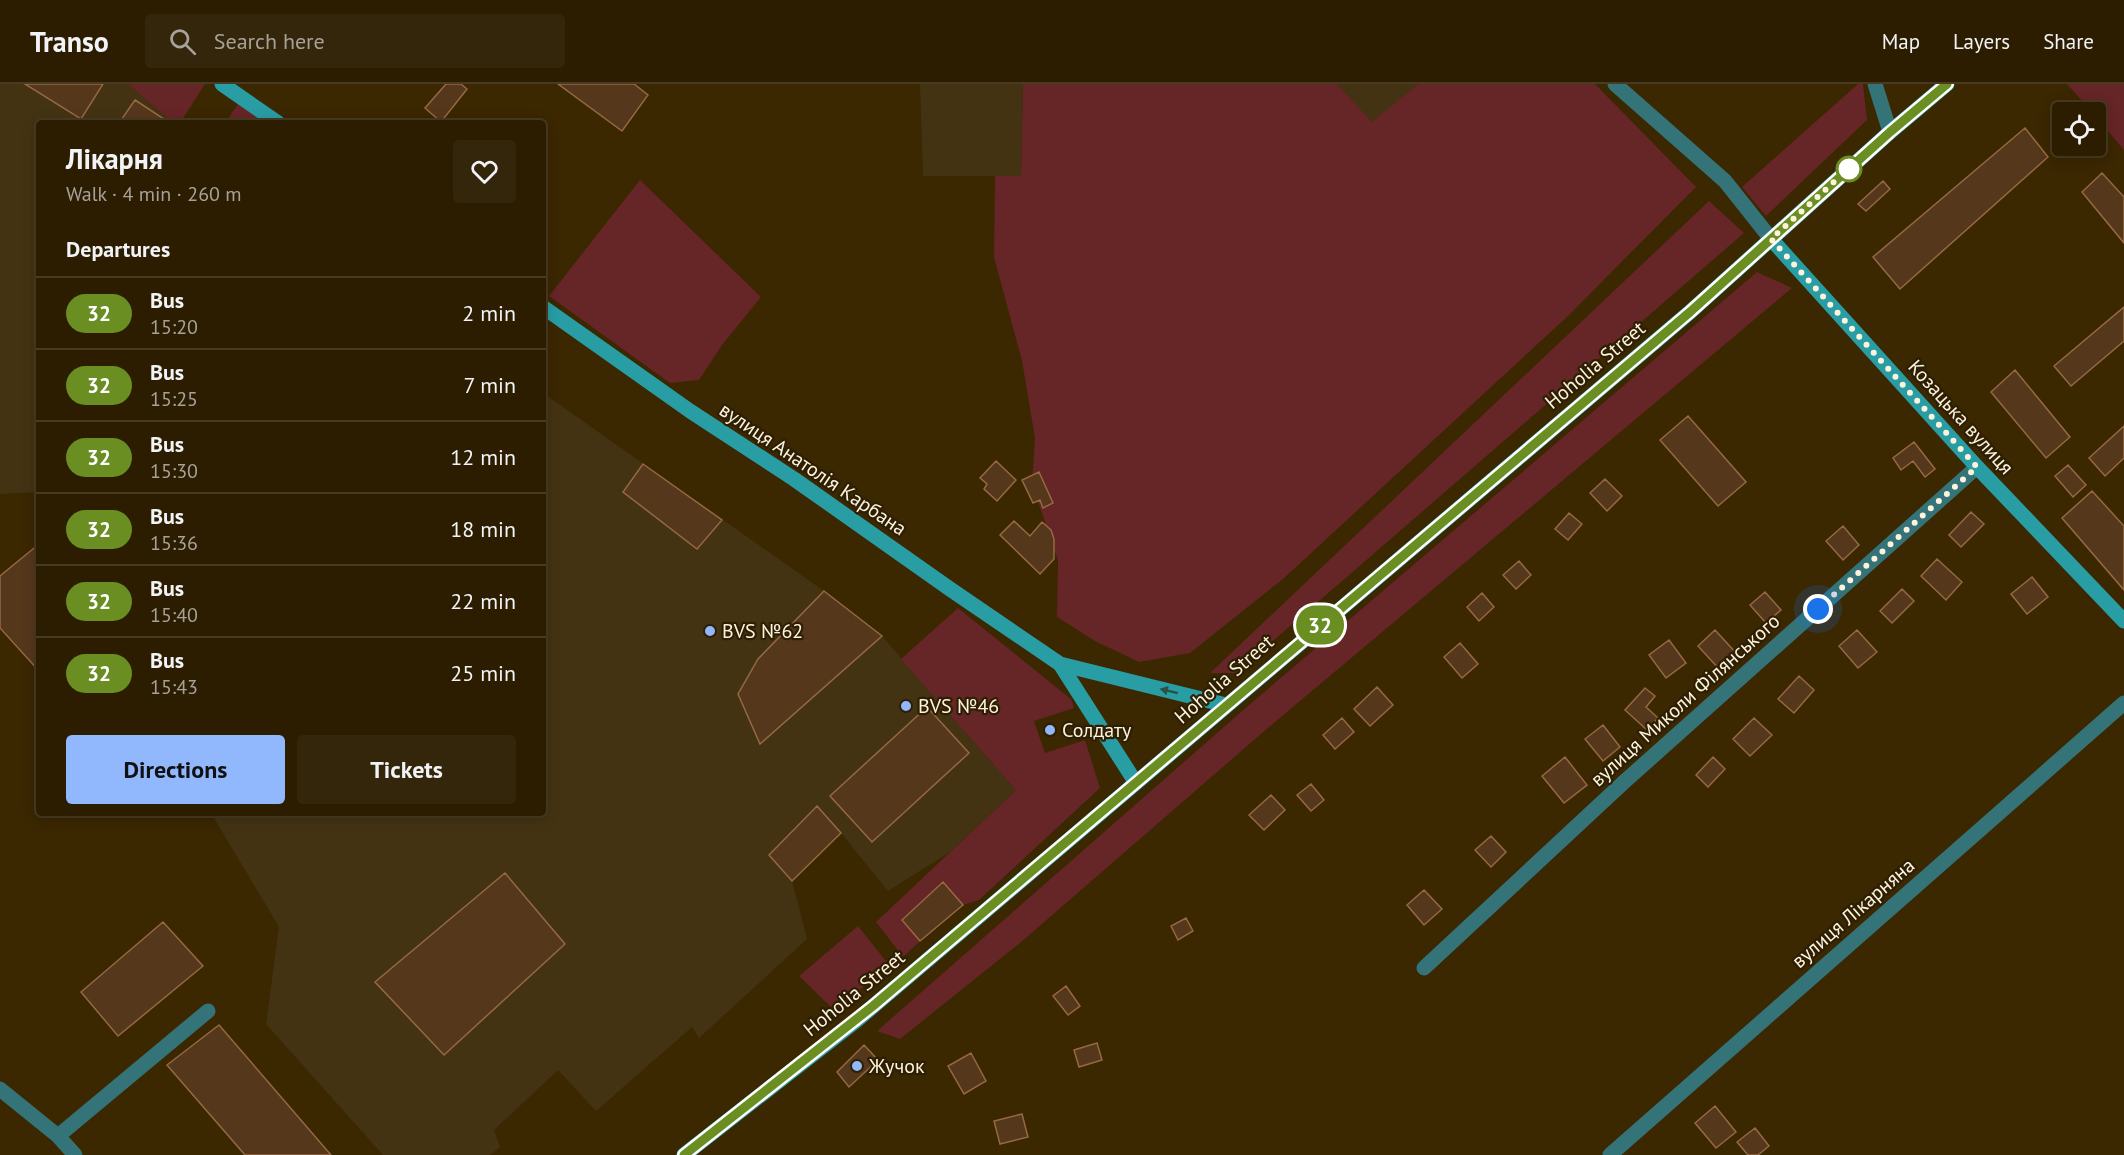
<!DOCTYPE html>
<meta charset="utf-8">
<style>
:root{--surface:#2c1d00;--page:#34260a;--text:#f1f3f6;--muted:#a6a299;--line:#483b22;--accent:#91b8fd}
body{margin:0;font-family:"PT Sans",sans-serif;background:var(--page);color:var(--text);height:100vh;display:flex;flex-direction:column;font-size:22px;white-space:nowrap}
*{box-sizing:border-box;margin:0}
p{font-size:20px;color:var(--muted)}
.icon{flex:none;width:33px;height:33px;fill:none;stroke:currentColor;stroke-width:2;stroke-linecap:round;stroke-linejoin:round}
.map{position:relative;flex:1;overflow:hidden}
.details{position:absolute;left:36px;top:36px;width:510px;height:696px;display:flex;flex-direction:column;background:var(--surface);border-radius:6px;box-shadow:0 3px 15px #0003,0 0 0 2px var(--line)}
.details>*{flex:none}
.badge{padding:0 12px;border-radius:20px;font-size:21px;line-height:39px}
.controls{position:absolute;left:2052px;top:18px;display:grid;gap:12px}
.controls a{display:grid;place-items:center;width:54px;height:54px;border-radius:6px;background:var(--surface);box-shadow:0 3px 15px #0003,0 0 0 2px var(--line);font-size:30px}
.you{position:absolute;width:30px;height:30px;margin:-15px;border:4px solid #fff;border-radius:50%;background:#1a73e8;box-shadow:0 0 0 9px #1a73e833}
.map>.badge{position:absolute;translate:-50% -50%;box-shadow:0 0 0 3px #fff}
h2{padding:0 30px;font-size:22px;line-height:54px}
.round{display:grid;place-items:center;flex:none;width:63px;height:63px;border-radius:6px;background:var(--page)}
.summary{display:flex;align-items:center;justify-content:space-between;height:102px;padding:0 30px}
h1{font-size:28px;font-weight:700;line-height:45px}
.primary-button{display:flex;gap:12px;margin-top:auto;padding:12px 30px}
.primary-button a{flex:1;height:69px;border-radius:6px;background:var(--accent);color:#111;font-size:24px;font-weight:700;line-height:69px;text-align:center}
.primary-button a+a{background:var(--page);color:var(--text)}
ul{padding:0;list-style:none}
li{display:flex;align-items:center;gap:18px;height:72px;padding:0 30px;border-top:2px solid var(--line)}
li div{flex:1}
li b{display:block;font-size:22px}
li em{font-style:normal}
li .badge{min-width:66px;font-weight:700;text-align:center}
header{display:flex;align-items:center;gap:36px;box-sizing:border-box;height:84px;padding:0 30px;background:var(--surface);border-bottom:2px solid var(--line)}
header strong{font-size:28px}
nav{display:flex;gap:33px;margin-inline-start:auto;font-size:21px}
.search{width:420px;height:54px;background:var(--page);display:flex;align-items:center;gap:15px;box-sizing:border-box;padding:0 21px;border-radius:6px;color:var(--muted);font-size:22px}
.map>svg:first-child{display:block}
</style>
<header>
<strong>Transo</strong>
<div class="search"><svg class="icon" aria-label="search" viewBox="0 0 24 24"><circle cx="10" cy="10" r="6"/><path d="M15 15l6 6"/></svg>Search here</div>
<nav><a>Map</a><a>Layers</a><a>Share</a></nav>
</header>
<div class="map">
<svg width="2124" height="1071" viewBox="0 0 2124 1071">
<rect width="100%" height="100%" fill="#3b2700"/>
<path fill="#443313" d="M0 0H128L174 39H39V408L0 410Z
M920 0H1023L1021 92H923Z
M1337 0H1418L1372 39Z
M543 309 824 507 758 575 738 610 759 659 882 552 1016 706 950 768 888 807 841 749 792 796 807 855 699 954 692 943 596 1027 558 986 494 1046 500 1063 490 1071H383L266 940 279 843 211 729H543Z"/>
<path fill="#662526" d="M128 0H205L180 39H173Z
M1023 0H1337L1372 38 1418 0H1595L1696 103 1568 232 1283 495 1190 569 1139 578 1095 557 1057 533 1058 476 1032 400 1035 354 1022 277 994 173 995 92H1021Z
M1858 0H1863L1867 36 1766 132 1742 103Z
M2067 0H2124V66L2096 33V28H2092Z
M242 14 278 39H225Z
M640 96 761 213 722 261 699 296 670 299 549 212Z
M1709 117 1744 149 1236 589H1210Z
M1757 188 1792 204 1269 643 1020 859 900 955 877 947 1249 621Z
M958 524 1071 615 1074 624 1034 637 1045 669 1085 656 1100 704 979 816 963 821 942 799 902 836 920 857 903 873 876 838 1016 706 901 575Z
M858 842 889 881 835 927 799 892Z"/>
<path fill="#55371c" stroke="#956942" stroke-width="1.5" d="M25 0H103L81 35Z
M446 0H461L467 5 441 38 425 24Z
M558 0H634L648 11 622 47Z
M135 16 164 35 161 39H119Z
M2025 44 2048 73 1900 205 1873 173Z
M2102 89 2124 113V159L2082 108Z
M1883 97 1890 105 1866 127 1858 120Z
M2124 223V257L2071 302 2054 282Z
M2015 286 2070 353 2046 374 1991 308Z
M1688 332 1746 398 1718 422 1660 356Z
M2124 342V374L2105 392 2089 374Z
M1914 358 1935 385 1925 393 1913 377 1901 386 1893 374Z
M996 377 1016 396 997 417 984 405 987 400 980 394Z
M643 380 722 436 697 465 623 408Z
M2068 381 2086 401 2073 413 2055 392Z
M1039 388 1053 419 1043 424 1040 416 1033 419 1022 396Z
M1605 395 1622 412 1607 427 1590 409Z
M2092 407 2124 442V506L2062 434Z
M1971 428 1984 440 1961 463 1949 451Z
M1569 429 1582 440 1568 456 1555 445Z
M1014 437 1030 452 1042 438 1051 446 1054 455V475L1040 490 1000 451Z
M1843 442 1859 461 1843 476 1826 457Z
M39 460V587L0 544V492Z
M1937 475 1962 498 1946 516 1921 492Z
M1519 477 1531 491 1516 505 1503 491Z
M2032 493 2048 513 2027 530 2011 510Z
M1902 505 1914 517 1892 539 1880 527Z
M824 507 882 552 760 660 738 610 758 575Z
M1765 508 1781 526 1766 539 1750 521Z
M1482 509 1494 523 1479 537 1467 523Z
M1715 546 1737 570 1720 586 1698 562Z
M1857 546 1877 568 1858 584 1839 562Z
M1669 556 1686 579 1666 594 1649 571Z
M1460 559 1478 580 1462 594 1444 573Z
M1799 592 1814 606 1794 629 1778 615Z
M1377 603 1393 621 1370 642 1354 625Z
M1645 604 1655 612 1646 623 1658 634 1647 646 1625 626Z
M927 623 969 669 872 758 830 712Z
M1342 634 1354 648 1335 665 1323 651Z
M1754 634 1772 651 1750 672 1733 655Z
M1603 641 1620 663 1603 677 1585 655Z
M1565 673 1587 701 1564 719 1542 692Z
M1713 673 1725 685 1708 703 1696 691Z
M1311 700 1324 716 1311 727 1297 711Z
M1271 711 1285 726 1264 746 1249 731Z
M817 722 841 749 792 797 769 771Z
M1491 752 1506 768 1491 783 1475 766Z
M505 789 565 860 444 971 375 898Z
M943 798 963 821 920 857 902 836Z
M1424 806 1442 825 1424 841 1407 821Z
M1186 834 1193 847 1178 856 1171 842Z
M163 838 203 882 118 952 81 908Z
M1066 902 1080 922 1068 931 1053 912Z
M219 941 331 1071H245L167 981Z
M1097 959 1102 976 1079 983 1074 966Z
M864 961 878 976 849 1003 837 988Z
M971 969 986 997 964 1010 948 982Z
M1715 1022 1736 1048 1716 1064 1695 1039Z
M1022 1030 1028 1053 1000 1060 994 1037Z
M1755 1044 1769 1062 1758 1071H1748L1737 1058Z"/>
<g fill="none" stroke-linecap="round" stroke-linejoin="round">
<path stroke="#347479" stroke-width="15" d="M1615 0 1725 97 1771 155
M1875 0 1890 48
M1424 884 1624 698 1977 383
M0 1005 58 1052 75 1071
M58 1052 208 927
M1610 1071 2124 619"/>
<path stroke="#289da4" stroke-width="15" d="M222 0 278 39
M1771 155 1977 383 2124 537
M543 223 690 327 794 395 950 505 1060 580 1226 621
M1060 580 1136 699
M684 1071 857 936 1690 228 1890 48 1947 0"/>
</g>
<defs><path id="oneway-solid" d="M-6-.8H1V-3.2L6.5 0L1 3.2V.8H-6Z" transform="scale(1.5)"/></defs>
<use fill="#2b5143" href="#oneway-solid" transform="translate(1169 607) rotate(-166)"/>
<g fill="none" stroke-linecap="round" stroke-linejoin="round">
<g stroke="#fff" stroke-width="14">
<path id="line" d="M684 1071 873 922 1690 228 1890 48 1947 0"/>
</g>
<use href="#line" stroke="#6b8e23" stroke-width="9"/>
<path stroke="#fef2dc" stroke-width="6" stroke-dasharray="0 10.8" d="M1818 525 1977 383 1771 155 1856 78 1849 85"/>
</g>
<circle fill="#fff" stroke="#6b8e23" stroke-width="3" cx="1849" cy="85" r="12"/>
<g fill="#91b8fd" stroke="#2d1f03" stroke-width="2">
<circle cx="710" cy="547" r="6"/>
<circle cx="906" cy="622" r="6"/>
<circle cx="1050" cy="646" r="6"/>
<circle cx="857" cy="982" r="6"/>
</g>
<g text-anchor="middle" stroke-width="4.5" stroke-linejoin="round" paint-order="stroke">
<g font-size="20" fill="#fef2dc" stroke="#2d1f03">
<text transform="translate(1595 281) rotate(-40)" y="7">Hoholia Street</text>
<text transform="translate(1961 333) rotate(48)" y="7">Козацька вулиця</text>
<text transform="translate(813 385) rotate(34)" y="7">вулиця Анатолія Карбана</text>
<text transform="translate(1224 595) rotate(-41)" y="7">Hoholia Street</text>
<text transform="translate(1685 616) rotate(-42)" y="7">вулиця Миколи Філянського</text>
<text transform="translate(1853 829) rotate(-41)" y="7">вулиця Лікарняна</text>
<text transform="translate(854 909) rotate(-39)" y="7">Hoholia Street</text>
</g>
<g font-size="20" fill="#fef2dc" stroke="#2d1f03" text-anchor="start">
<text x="722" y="554">BVS №62</text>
<text x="918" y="629">BVS №46</text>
<text x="1062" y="653">Солдату</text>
<text x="869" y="989">Жучок</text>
</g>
</g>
</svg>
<div class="controls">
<a><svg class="icon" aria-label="locate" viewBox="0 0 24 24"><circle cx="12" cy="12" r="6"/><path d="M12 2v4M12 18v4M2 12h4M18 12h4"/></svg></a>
</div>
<div class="you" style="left:1818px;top:525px"></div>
<b class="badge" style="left:1320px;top:541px;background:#6b8e23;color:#fff">32</b>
<section class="details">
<div class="summary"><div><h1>Лікарня</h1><p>Walk · 4 min · 260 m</p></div><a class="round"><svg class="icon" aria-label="heart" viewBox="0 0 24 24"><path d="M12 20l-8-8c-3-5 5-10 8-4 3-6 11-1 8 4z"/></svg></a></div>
<h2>Departures</h2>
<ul>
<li><span class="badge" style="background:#6b8e23;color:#fff">32</span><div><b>Bus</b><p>15:20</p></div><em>2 min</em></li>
<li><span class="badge" style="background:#6b8e23;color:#fff">32</span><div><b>Bus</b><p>15:25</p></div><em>7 min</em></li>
<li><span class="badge" style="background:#6b8e23;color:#fff">32</span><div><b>Bus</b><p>15:30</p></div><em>12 min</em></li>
<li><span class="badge" style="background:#6b8e23;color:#fff">32</span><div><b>Bus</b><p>15:36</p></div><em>18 min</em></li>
<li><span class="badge" style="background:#6b8e23;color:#fff">32</span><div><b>Bus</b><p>15:40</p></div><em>22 min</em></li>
<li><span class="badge" style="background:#6b8e23;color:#fff">32</span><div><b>Bus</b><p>15:43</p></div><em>25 min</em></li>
</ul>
<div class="primary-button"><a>Directions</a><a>Tickets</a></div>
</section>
</div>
